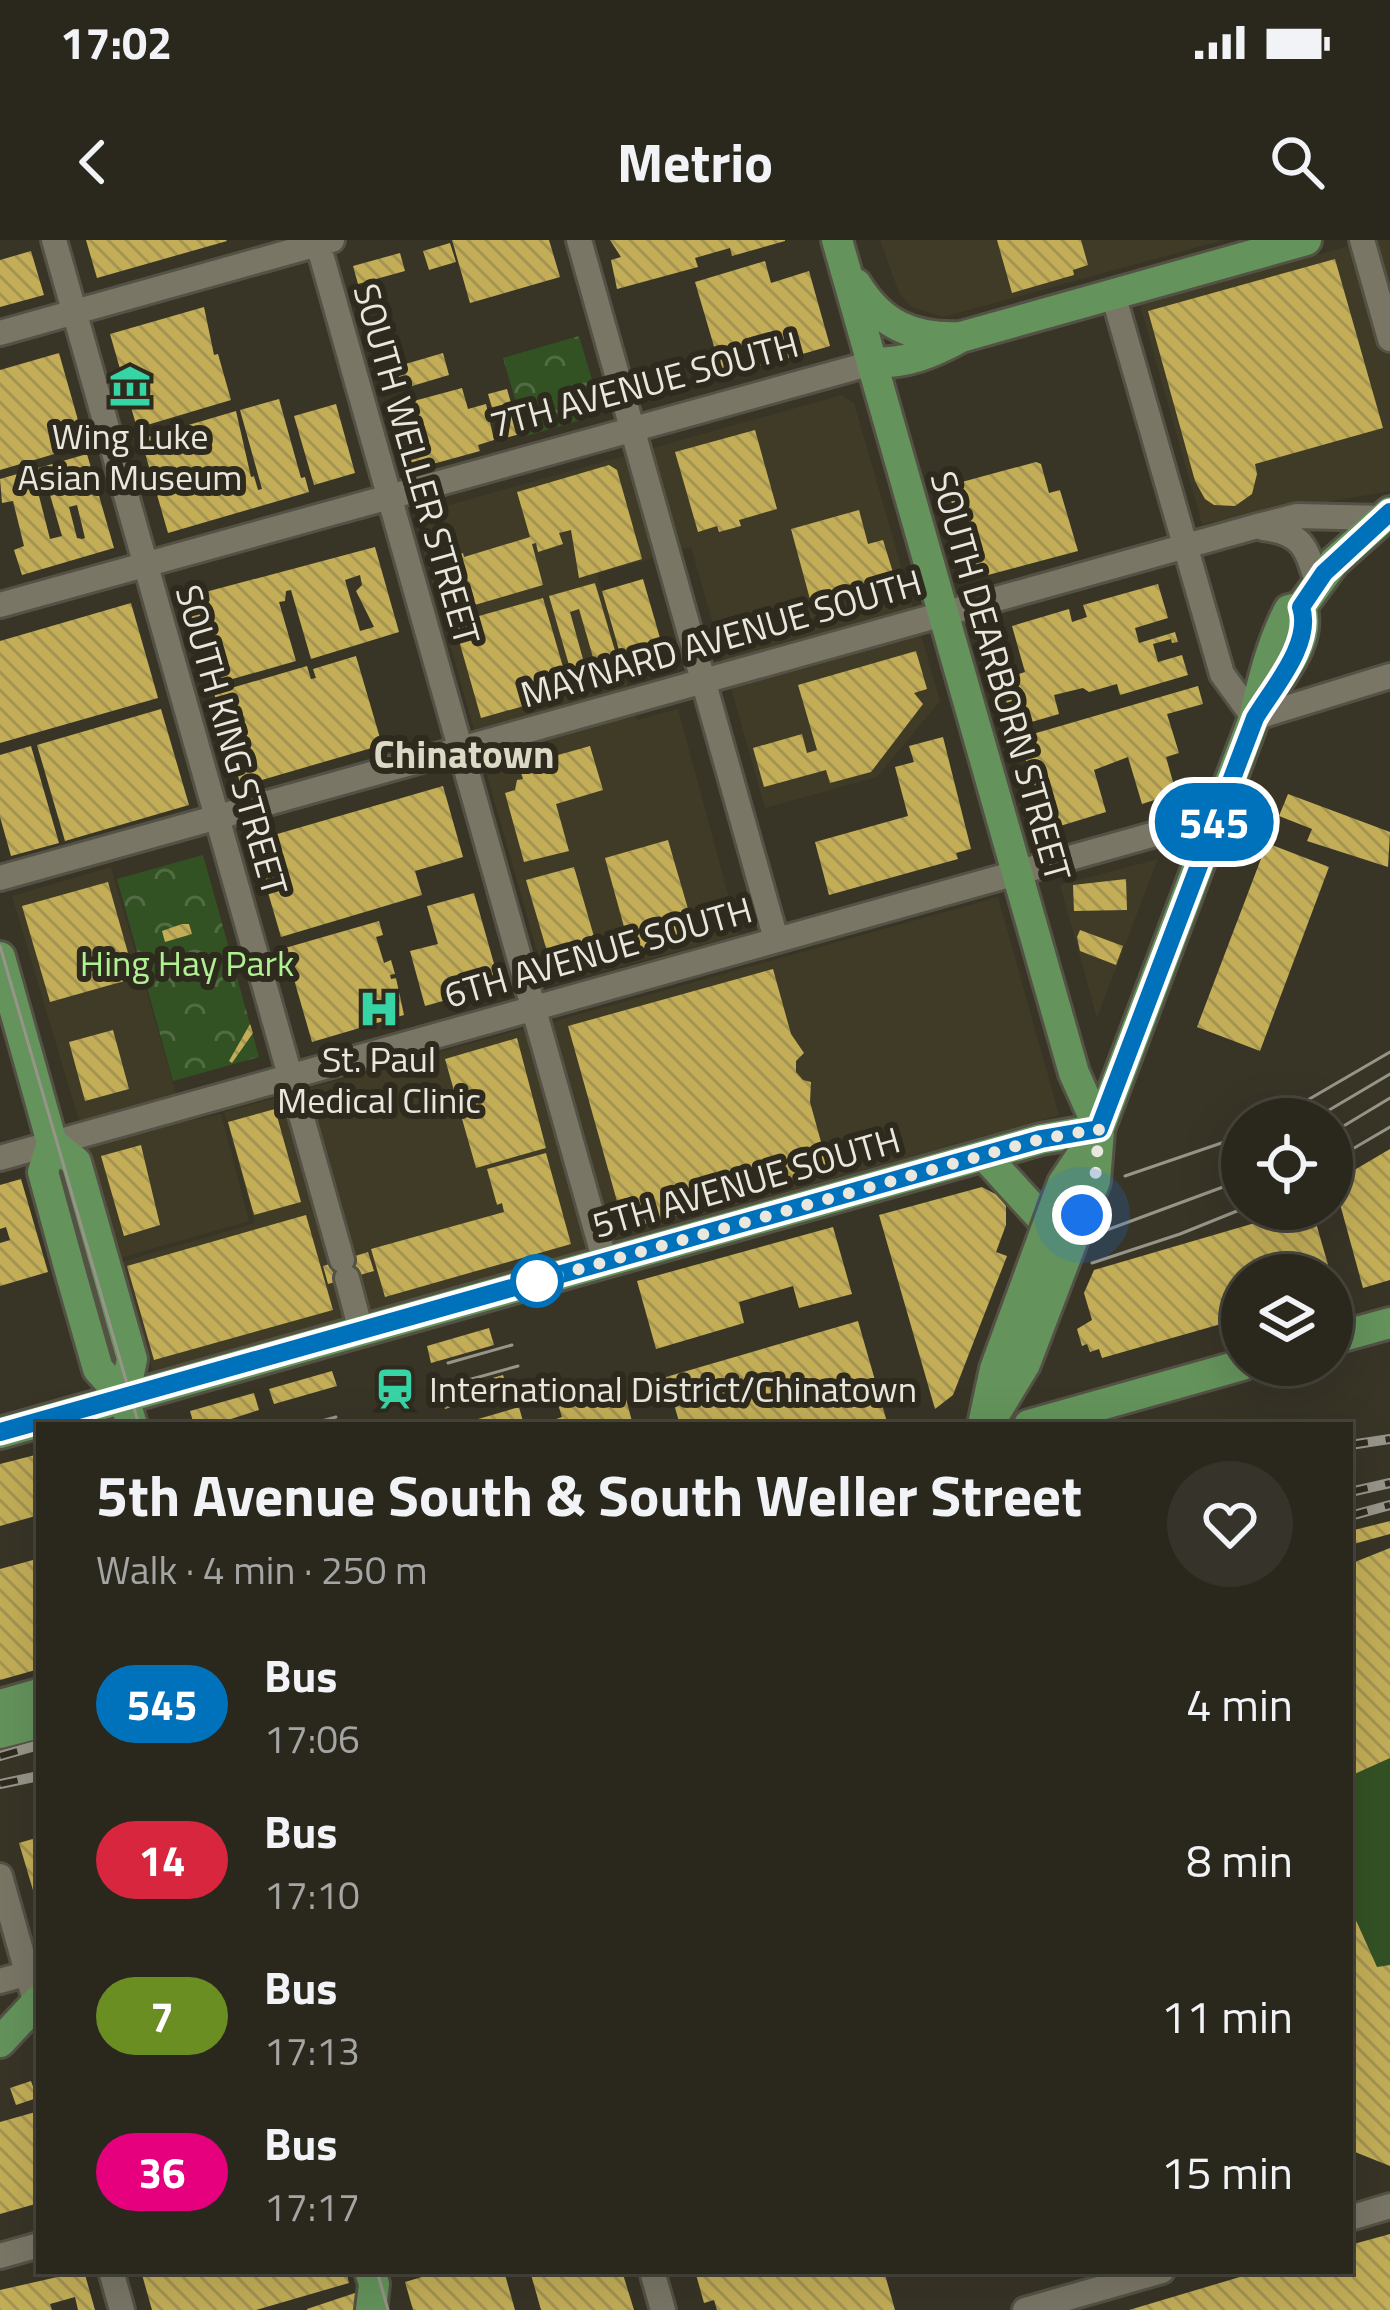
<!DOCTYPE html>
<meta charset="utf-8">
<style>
:root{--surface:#2a281d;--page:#36342a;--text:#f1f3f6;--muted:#a5a6a4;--line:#46443b}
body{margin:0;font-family:"Titillium Web",sans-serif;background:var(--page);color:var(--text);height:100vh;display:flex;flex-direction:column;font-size:45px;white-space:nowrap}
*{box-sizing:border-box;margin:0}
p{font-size:39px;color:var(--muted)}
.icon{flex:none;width:66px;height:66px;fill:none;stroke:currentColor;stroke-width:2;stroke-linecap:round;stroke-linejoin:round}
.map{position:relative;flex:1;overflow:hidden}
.sheet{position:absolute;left:36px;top:1182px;width:1317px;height:852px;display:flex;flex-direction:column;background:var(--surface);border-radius:0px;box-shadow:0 12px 48px #0002,0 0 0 3px var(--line)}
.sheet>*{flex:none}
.badge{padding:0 24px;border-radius:39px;font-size:42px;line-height:78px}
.tools{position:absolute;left:1221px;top:858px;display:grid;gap:24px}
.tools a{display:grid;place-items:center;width:132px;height:132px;border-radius:50%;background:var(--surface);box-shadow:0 12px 48px #0002,0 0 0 3px var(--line);font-size:60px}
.you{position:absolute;width:60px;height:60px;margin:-30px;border:9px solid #fff;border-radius:50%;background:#1a73e8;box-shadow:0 0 0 18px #1a73e833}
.map>.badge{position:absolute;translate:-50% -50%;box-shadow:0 0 0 6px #fff}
.round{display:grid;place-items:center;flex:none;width:126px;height:126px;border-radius:63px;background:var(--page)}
.overview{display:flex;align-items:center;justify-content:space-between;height:204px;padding:0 60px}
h1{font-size:57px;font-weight:700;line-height:90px}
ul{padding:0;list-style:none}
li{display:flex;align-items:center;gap:36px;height:156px;padding:0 60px}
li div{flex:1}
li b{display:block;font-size:45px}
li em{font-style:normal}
li .badge{min-width:132px;font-weight:700;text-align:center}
.status{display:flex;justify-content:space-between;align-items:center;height:84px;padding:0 60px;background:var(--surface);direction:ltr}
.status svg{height:33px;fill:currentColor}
header{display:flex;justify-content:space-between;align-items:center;height:156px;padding:0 60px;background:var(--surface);font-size:54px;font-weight:700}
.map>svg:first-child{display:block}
</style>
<div class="status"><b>17:02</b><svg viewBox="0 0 49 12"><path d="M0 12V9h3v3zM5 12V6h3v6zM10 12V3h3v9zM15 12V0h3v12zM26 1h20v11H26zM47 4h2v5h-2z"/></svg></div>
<header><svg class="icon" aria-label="back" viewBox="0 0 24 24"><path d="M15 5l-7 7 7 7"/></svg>Metrio<svg class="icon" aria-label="search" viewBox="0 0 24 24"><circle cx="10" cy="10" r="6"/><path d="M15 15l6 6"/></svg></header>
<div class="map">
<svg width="1390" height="2070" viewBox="0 0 1390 2070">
<defs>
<pattern id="park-crowns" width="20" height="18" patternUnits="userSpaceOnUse" patternTransform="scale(3)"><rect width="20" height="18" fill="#335224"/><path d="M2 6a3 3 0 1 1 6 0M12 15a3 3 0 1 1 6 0" fill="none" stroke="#516b43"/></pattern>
<pattern id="building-back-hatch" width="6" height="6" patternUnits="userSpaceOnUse" patternTransform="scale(3)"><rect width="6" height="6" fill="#c3ae57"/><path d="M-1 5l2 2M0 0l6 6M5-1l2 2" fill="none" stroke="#a49452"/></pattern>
</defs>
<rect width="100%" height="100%" fill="#383527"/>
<path fill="#403b26" d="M880 0H1224L943 77 912 67 900 55Z
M1369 0H1390V251L1202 284 1140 65Z
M842 155 854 163 940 461 877 537 765 568 691 307 597 334 637 480 678 469 739 695 547 746 413 275Z
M1158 619 1097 778 1060 645Z
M111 627 184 882 221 874 249 981 120 1018 12 656Z
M998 657 1059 875 613 1000 552 782Z
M526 788 587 1011 153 1132 121 1022 255 983 224 872Z"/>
<path fill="url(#park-crowns)" d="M579 96 602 174 526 196 503 118Z
M203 615 259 817 173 841 117 639Z"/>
<path fill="#335224" d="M1390 1308V1926L1350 1910V1324Z"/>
<path fill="url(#building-back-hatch)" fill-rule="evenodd" d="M86 0H226L227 1 97 38Z
M452 0H549L560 37 470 63Z
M610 0H785V1L732 16 730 8 695 18 698 27 617 49 611 20 621 17Z
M997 0H1081L1088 25 1073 30 1074 35 1012 53Z
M450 3 456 22 429 30 423 11Z
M31 11 44 55 0 67V20Z
M400 13 405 31 358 44 353 26Z
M1335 19 1383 188 1255 224 1257 234 1252 254 1235 266 1214 265 1205 259 1195 241 1148 71Z
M765 21 771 43 809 31 830 106 723 137 695 42Z
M204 67 214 115 218 114 231 160 137 188 110 94Z
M59 113 85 205 0 230V130Z
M443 113 449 135 392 152 385 130Z
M462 148 468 169 486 164 494 200 478 205 480 211 411 230 406 226 388 162 408 156 410 162Z
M507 149 520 194 501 199 488 154Z
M279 159 301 238 305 237 309 252 168 293 141 199 236 171 251 237 254 236 258 250 262 249 240 170Z
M336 164 355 233 314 245 294 176Z
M525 182a7 7 0 1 1 14 0a7 7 0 1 1-14 0Z
M755 190 777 269 739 280 741 286 719 292 717 286 698 292 675 212Z
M87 214 114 308 22 335 14 310 24 306 13 261 2 263 0 239ZM48 248 62 296 50 299 38 252ZM77 265 85 298 82 299 77 298 69 267Z
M1036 222 1041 224 1049 253 1060 250 1078 311 973 339 947 246Z
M609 225 617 230 642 319 579 338 571 290 559 293 563 304 538 312 536 303 532 304 543 345 447 373 433 325 463 313 464 317 530 297 517 252Z
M859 270 868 304 883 300 895 339 811 363 791 289Z
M375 307 399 392 311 419 291 350 286 351 285 361 279 362 296 421 208 446 183 358ZM360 335 362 345 356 351 374 387 360 391 345 340Z
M643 339 664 412 623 424 602 351Z
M595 343 623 438 481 478 454 383 543 358 563 427 569 425 549 356ZM579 369 597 431 587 434 570 372Z
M1158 344 1168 378 1135 388 1139 403 1175 392 1178 402 1172 403 1171 399 1153 404 1158 422 1182 415 1188 435 1120 455 1117 444 1089 452 1083 448 1054 455 1059 474 1014 487 1000 440 1025 432 1012 386 1069 369 1072 382 1087 377 1083 365Z
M131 363 158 458 0 503V401Z
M916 411 927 449 914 453 923 464 871 532 830 543 826 530 764 547 753 508 802 494 807 513 817 510 798 445Z
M356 416 382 505 241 546 214 453 307 426 311 439 316 438 313 429Z
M1198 446 1203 464 1167 474 1179 513 1166 517 1176 553 1142 564 1128 517 1094 530 1106 572 1047 590 1019 498Z
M161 469 189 565 65 601 37 505Z
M943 497 971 609 956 613 958 619 829 655 815 602 908 576 895 527 914 522 909 506Z
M31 506 59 603 11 616 0 577V515Z
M590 506 603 550 556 564 569 611 524 622 505 553 515 550 517 540 523 539 519 526Z
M443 546 463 617 415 631 422 655 281 697 253 601Z
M1288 554 1390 592 1388 627 1307 601 1312 589 1279 576Z
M668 600 695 693 631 712 605 618Z
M1267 603 1329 627 1260 811 1197 787Z
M574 627 601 721 554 735 526 640Z
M1126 639 1127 670 1074 671 1073 645Z
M108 642 135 738 50 762 22 666Z
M474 653 500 745 425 766 410 711 438 704 427 666Z
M379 681 383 695 376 697 384 723 391 720 395 734 390 735 391 739 396 738 404 775 312 802 285 708Z
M182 684H189L192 694 165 702 162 691Z
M1080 690 1123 706 1116 725 1080 711 1077 697Z
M773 729 791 794 804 813 796 821V832L803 840 811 842 810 862 829 931 625 990 568 786Z
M250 784 253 793 232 823 229 821Z
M113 790 129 849 85 861 69 802Z
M517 798 546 908 476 928 445 819Z
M275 869 301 962 254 975 228 882Z
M141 905 160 985 124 996 101 916Z
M1390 909V1040L1363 1048 1334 942Z
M546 913 571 1004 385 1057 371 1009 504 972 502 963 497 965 487 929Z
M21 939 48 1032 0 1046V1003L10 1000 6 987 0 989V945Z
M982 947 999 956 1006 966V985L996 1012 1007 1016 953 1155 935 1169 879 975Z
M1303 969 1316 983 1331 1035H1242V1078L1102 1118 1099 1109 1090 1112 1087 1104 1082 1106 1077 1089 1092 1080 1084 1053 1094 1030Z
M306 975 333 1070 154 1120 127 1026Z
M833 987 852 1054 799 1068 793 1046 739 1062 744 1083 656 1109 637 1041Z
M368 1012 374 1031 328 1044 323 1026Z
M858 1081 887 1182 680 1185 666 1137Z
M489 1088 494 1105 431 1123 427 1106Z
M332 1131 337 1146 274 1164 269 1149Z
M503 1135 508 1151 445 1169 441 1153Z
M620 1137 633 1185H539L562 1177 555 1155Z
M254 1153 259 1170 212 1185H194L190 1171Z
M519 1167 524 1185H461V1184Z
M39 1214V1275L0 1286V1224Z
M1390 1281V1294L1350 1305V1291Z
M1390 1308V1518L1350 1536V1324Z
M33 1320 39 1341V1429L0 1440V1329Z
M39 1597V1667H38L19 1603Z
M1350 1667 1377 1727 1390 1725V1926L1350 1910Z
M31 1841 37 1858 16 1865 10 1848Z
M39 1871V1963L0 1974V1882Z
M1390 1994V2070H1129L1260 2031H1350V2005Z
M84 2031 95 2070H78L75 2057 50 2064 52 2070H0V2050Z
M141 2031H346L349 2043 256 2070H152Z
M442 2031H504L515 2070H413L405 2042Z
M530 2031H622L634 2070H541Z
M695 2031H884L895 2070H717L714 2060 704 2063Z
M355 2053 360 2070H307V2069Z"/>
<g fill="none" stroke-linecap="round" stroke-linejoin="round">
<g stroke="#545145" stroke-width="30">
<path id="minor" d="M54 0 342 1020
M317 0 605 1022
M579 0 776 699
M1362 0 1390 99
M1113 54 1222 434 1254 478 1390 436
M0 93 332 0
M1263 288C1302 293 1306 306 1317 342
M0 365 872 123
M0 638 1254 287 1297 276 1383 278
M0 918 1216 577
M347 1038 361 1091
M0 1636 39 1775
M0 1741 39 1730
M1350 1978 1390 1966
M0 2016 39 2005
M111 2031 122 2070
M652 2031 663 2070
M1025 2070 1162 2031"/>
</g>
<g stroke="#545145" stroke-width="36">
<path id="major" d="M837 0 1074 833 1099 889
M856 44C881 85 913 99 961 97
M872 123C907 123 930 114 961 97L1306 0
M1267 457C1283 432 1312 398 1301 367
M0 717 52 903 43 932 72 1038 98 1129 124 1158 132 1185
M1099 889 1254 478C1263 440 1271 405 1289 370L1301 367 1334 322 1390 272
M52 903 76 922 132 1119 124 1158
M984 915 1048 985
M1332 1099 1390 1083
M1029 1185 1242 1125
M0 1193 1041 899 1099 889
M0 1465 39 1454
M0 1493 39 1483
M0 1802 39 1760
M370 2031 374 2044 371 2070"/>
</g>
<use href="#minor" stroke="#7a7666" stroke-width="24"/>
<use href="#major" stroke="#64935b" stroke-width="30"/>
<path stroke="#979489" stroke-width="3" d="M0 706 139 1185
M1275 879 1390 812
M1314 879 1390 834
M1332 893 1390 858
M1332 921 1390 887
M1125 936 1242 896
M1104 991 1242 940
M1092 1023 1180 994 1242 969
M448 1123 512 1105
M454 1144 518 1126
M307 1185 336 1177
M377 2031 388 2070"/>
<g stroke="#979489" stroke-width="10">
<path id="rail" d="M1350 1205 1390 1199
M1350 1252 1390 1243
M1350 1276 1390 1265
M0 1516 39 1505
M0 1544 39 1536"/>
</g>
<use href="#rail" stroke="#2e2a1d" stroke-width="6" stroke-dasharray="18" stroke-linecap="butt"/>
<g stroke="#545145" stroke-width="36" stroke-linecap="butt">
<path id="major-bridge" d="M991 1180 1025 1124 1095 941 1099 890
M983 1185 995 1129 1063 943 1099 889"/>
</g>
<use href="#major-bridge" stroke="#64935b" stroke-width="30"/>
</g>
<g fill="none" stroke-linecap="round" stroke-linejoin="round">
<g stroke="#fff" stroke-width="27">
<path id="line" d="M0 1192 1041 899 1099 889 1255 478C1273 448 1313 403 1301 367L1324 333 1390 272"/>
</g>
<use href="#line" stroke="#0072bc" stroke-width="18"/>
<path stroke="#e9e7de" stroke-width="12" stroke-dasharray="0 21.6" d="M537 1041 1041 899 1099 889 1095 941 1082 975"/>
</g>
<defs>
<g id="museum-bare" transform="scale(3.24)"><path d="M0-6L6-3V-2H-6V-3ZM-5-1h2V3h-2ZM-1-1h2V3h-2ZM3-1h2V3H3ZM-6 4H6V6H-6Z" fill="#37d4a6" stroke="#2e2a1d" stroke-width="2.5" paint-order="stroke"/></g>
<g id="hospital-bare" transform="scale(3.24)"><path d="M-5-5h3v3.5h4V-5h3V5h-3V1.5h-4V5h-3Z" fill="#37d4a6" stroke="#2e2a1d" stroke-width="2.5" paint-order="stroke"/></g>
<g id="station-bare" transform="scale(3.24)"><path d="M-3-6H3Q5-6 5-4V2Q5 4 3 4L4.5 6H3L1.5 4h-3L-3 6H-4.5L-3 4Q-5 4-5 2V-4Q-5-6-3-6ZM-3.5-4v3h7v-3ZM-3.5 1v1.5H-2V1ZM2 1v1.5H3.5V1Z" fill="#37d4a6" stroke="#2e2a1d" stroke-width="2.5" paint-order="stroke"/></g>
</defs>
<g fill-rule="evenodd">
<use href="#museum-bare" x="130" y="146"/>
<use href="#hospital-bare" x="379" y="769"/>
<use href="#station-bare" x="395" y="1149"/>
</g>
<circle fill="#fff" stroke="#0072bc" stroke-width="6" cx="537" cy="1041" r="24"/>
<g text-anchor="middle" stroke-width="12" stroke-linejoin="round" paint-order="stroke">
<g font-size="36" fill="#e9e7de" stroke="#2e2a1d">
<text transform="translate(644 144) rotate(-15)" y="13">7TH AVENUE SOUTH</text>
<text transform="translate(417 224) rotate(74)" y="13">SOUTH WELLER STREET</text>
<text transform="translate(721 398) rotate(-16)" y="13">MAYNARD AVENUE SOUTH</text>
<text transform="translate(1001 436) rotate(74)" y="13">SOUTH DEARBORN STREET</text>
<text transform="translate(232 500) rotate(74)" y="13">SOUTH KING STREET</text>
<text transform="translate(598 712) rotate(-16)" y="13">6TH AVENUE SOUTH</text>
<text transform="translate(746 942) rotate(-16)" y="13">5TH AVENUE SOUTH</text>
</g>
<g font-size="36" fill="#e9e7de" stroke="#2e2a1d">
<text x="130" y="209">Wing Luke<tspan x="130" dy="41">Asian Museum</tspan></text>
<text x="379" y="832">St. Paul<tspan x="379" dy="41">Medical Clinic</tspan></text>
<text x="429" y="1162" text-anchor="start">International District/Chinatown</text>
</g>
<g font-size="36" fill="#b0f293" stroke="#2e2a1d">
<text x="187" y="736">Hing Hay Park</text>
</g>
<g font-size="39" font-weight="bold" fill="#ddd9c7" stroke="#2e2a1d">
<text x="464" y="528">Chinatown</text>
</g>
</g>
</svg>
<div class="tools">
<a><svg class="icon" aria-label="locate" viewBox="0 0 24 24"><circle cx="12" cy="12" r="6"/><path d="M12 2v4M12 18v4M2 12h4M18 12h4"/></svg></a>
<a><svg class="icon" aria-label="layers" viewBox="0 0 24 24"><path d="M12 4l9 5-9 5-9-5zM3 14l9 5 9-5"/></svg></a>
</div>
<div class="you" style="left:1082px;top:975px"></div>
<b class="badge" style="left:1214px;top:582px;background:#0072bc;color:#fff">545</b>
<section class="sheet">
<div class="overview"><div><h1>5th Avenue South &amp; South Weller Street</h1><p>Walk · 4 min · 250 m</p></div><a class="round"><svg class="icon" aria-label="heart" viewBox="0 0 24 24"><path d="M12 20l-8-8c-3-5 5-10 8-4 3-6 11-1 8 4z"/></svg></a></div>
<ul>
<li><span class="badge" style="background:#0072bc;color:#fff">545</span><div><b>Bus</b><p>17:06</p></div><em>4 min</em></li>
<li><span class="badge" style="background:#d7263d;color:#fff">14</span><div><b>Bus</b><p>17:10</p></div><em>8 min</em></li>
<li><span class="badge" style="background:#6b8e23;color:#fff">7</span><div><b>Bus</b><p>17:13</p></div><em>11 min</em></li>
<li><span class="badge" style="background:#e6007e;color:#fff">36</span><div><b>Bus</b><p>17:17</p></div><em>15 min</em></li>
</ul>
</section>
</div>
